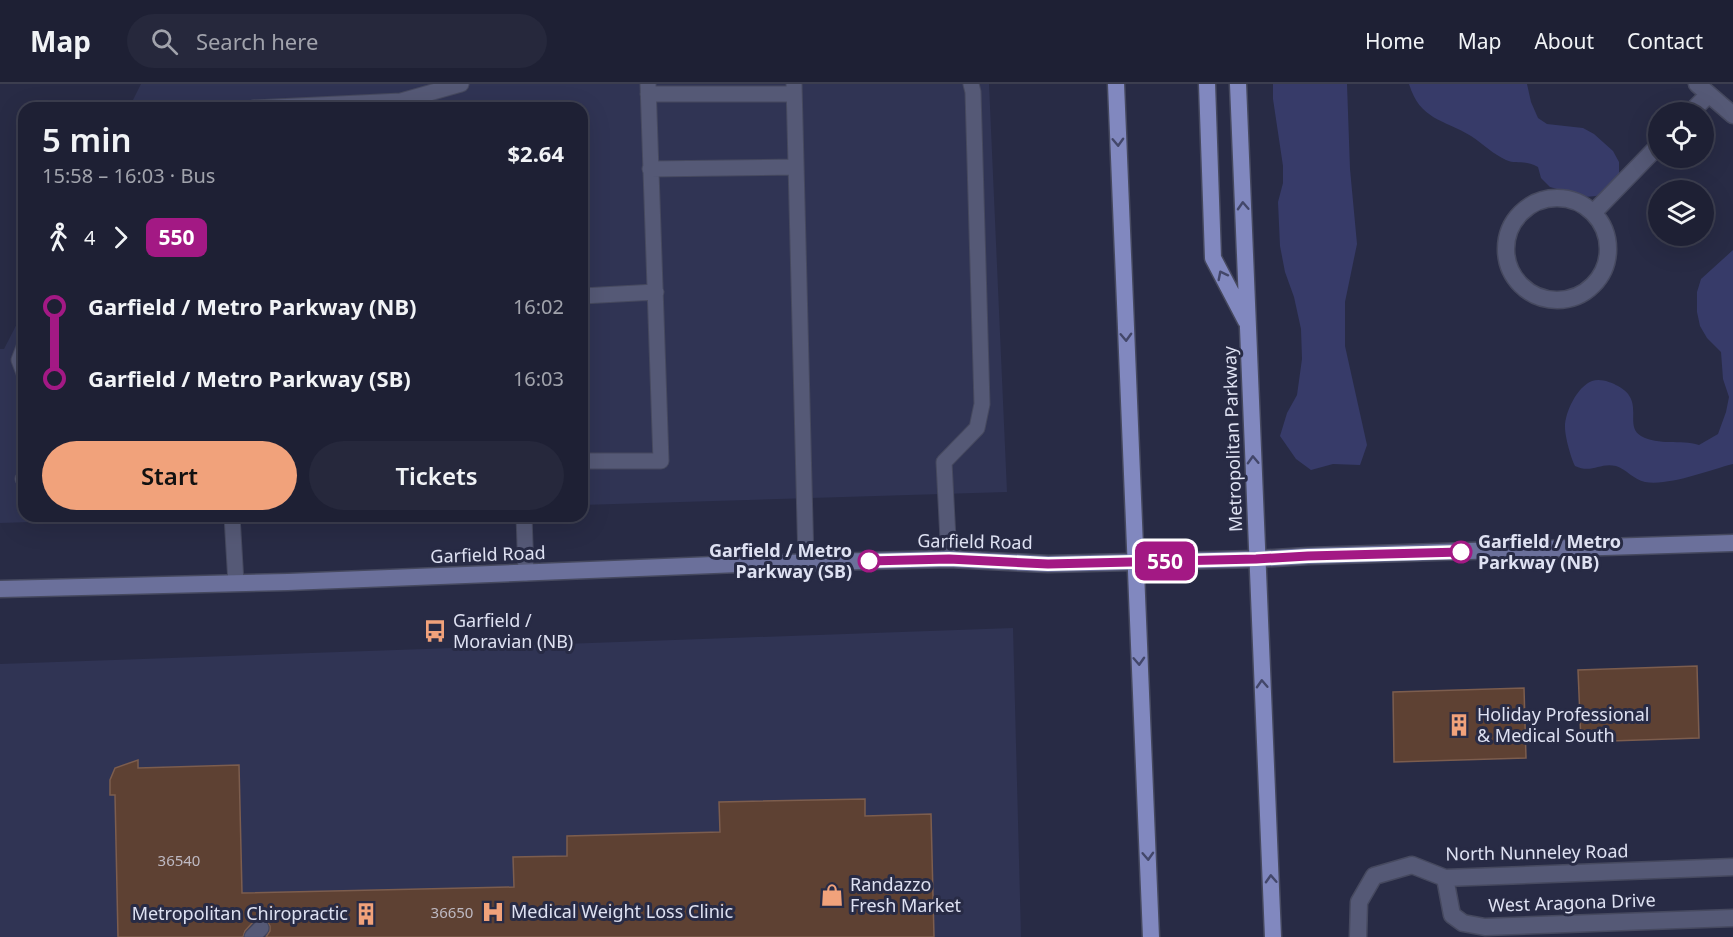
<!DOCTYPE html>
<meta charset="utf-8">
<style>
:root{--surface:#1e2034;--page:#26283c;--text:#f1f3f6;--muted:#a1a3ac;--line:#3c3e4f;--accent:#f1a27b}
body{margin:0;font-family:"Noto Sans",sans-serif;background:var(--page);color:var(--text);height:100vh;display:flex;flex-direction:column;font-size:22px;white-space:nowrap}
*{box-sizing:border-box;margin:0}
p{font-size:20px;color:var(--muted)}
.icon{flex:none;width:33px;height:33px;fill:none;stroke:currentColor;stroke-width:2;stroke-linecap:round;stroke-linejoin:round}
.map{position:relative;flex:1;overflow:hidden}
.details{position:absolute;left:18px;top:18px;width:570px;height:420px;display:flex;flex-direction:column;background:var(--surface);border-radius:18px;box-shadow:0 6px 24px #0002,0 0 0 2px var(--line)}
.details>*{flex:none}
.badge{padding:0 12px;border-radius:9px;font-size:21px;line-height:39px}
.fabs{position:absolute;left:1648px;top:18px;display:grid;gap:12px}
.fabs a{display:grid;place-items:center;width:66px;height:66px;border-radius:50%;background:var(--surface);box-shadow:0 6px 24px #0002,0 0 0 2px var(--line);font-size:30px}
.map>.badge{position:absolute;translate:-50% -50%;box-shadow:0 0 0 3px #fff}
.legs{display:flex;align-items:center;gap:9px;height:66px;padding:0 24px;font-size:20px}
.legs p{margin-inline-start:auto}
.head{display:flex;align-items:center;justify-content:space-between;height:102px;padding:0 24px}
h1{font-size:33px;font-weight:600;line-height:45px}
.action{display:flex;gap:12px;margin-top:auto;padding:12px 24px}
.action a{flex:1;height:69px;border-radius:36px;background:var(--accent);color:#111;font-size:24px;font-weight:600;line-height:69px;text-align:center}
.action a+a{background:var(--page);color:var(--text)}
ul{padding:0 24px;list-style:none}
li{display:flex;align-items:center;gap:21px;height:72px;font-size:22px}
li i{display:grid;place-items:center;width:9px;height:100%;margin:0 8px;background:currentColor}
li i::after{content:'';width:15px;height:15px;margin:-8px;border:4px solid;border-radius:50%;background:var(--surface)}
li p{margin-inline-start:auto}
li:first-child i{background:linear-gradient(#0000 50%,currentColor 0)}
li:last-child i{background:linear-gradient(currentColor 50%,#0000 0)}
header{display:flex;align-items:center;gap:36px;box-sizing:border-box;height:84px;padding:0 30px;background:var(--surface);border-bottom:2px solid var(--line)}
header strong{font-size:28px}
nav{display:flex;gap:33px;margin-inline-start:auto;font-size:21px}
.search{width:420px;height:54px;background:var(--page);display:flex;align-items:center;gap:15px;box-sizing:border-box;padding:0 21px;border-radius:33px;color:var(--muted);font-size:22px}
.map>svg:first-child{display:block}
</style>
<header>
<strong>Map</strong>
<div class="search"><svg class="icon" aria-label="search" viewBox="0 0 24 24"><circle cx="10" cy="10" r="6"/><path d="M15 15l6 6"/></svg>Search here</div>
<nav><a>Home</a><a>Map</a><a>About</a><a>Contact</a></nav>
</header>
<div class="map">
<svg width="1733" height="853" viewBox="0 0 1733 853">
<rect width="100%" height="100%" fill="#282b45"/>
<path fill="#303454" d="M141 0H989L1007 408 582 421V24H129Z
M24 226V432H217L0 439V265H4Z
M1013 544 1021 853H0V580Z"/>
<path fill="#373b69" d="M1273 0H1347L1350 85 1357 160 1345 218V262L1367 361 1360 381 1333 380 1311 386 1296 375 1280 352 1287 329 1297 311 1302 275 1301 245 1294 213 1285 188 1280 162 1278 118 1283 99V82L1273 15Z
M1409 0H1527L1531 18 1538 34 1547 40 1583 44 1594 50 1613 67 1619 78V92L1610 106 1596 112 1585 113 1550 103 1541 94 1538 83C1524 75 1517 81 1506 76 1493 70 1483 60 1471 52 1443 35 1420 36 1409 0Z
M1733 166V380C1709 386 1670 402 1645 398 1634 396 1626 385 1616 382 1600 378 1592 390 1575 382 1571 374 1565 353 1565 343 1565 328 1577 303 1592 297 1600 294 1611 298 1618 302 1646 317 1623 341 1641 352 1659 362 1680 355 1699 361L1718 350 1726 328 1729 313 1723 295 1721 268 1707 254 1700 242 1697 228V208L1701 195Z"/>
<path fill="#5e4133" stroke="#7c5d4e" stroke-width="1.5" d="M1697 582 1699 654 1581 658 1578 586Z
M1524 604 1526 674 1394 678 1393 608Z
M138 676V684L239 681 242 809 514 803 513 773 567 772V752L720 748 719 718 865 715V732L931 730 934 853H266L270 847V842L267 837 263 835 254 837 245 847 243 853H118L115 711H110V696L115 684Z"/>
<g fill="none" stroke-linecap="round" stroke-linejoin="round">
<g stroke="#46495f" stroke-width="17">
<path id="service" d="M794 0 806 479
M648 10H794
M253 24 401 17 461 0
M650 85 796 83
M582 212 656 208
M24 263 19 276 24 289
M582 377H661L648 0
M23 395H24
M232 432 236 499
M524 432 526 489
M949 475 944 378 977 344 982 320 973 8 971 0
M252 853 261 844"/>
</g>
<g stroke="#46495f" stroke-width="19">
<path id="minor" d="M1697 0 1733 31
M1691 28 1708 11
M1506 165a51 51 0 1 1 102 0a51 51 0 1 1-102 0Z
M1593 129 1659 61
M1445 794 1452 831 1463 839 1485 843 1733 834
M1358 853 1359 818 1374 792 1412 781 1445 794 1733 783"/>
</g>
<g stroke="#46495f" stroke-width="19">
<path id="secondary" d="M0 505 288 498 739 480 949 475 1048 480 1256 475 1308 472 1733 459"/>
</g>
<g stroke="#46495f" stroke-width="19">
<path id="primary" d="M1116 0 1151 853
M1207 0 1213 174 1246 237
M1238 0C1251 284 1260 569 1273 853"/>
</g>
<use href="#service" stroke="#555976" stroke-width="15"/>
<use href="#minor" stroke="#555976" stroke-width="16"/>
<use href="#secondary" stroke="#6b709b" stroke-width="16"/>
<use href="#primary" stroke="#8188bf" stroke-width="16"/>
</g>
<defs><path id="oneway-chevron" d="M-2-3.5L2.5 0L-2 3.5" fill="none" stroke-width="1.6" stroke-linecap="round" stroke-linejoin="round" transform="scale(1.5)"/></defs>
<g stroke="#43476a">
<use href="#oneway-chevron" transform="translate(1118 58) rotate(88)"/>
<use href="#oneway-chevron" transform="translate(1243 122) rotate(-93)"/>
<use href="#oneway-chevron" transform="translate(1222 191) rotate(-117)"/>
<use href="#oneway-chevron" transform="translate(1126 253) rotate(88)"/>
<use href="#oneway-chevron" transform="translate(1253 376) rotate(-92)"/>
<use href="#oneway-chevron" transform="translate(1139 577) rotate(87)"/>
<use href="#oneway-chevron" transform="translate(1262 600) rotate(-93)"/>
<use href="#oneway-chevron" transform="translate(1148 772) rotate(87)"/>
<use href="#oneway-chevron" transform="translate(1271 795) rotate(-93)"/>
</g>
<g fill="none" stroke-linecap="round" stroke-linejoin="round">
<g stroke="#fff" stroke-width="14">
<path id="line-1" d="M869 477 949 475 1048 480 1256 475 1308 472 1461 468"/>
</g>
<use href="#line-1" stroke="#a31984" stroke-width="9"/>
</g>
<defs>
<g id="bus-bare" transform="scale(1.8)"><path d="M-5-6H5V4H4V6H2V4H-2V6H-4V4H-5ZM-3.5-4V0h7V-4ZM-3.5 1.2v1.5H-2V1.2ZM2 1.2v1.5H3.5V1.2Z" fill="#f1a27b" stroke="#282b45" stroke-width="2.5" paint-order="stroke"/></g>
<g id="building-bare" transform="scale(1.8)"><path d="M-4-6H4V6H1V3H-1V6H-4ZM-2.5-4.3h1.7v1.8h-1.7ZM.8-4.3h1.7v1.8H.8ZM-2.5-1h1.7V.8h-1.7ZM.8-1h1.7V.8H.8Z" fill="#f1a27b" stroke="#282b45" stroke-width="2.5" paint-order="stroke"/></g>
<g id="shop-bare" transform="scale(1.8)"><path d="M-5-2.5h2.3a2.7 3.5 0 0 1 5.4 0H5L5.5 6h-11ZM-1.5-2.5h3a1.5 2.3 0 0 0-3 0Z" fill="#f1a27b" stroke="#282b45" stroke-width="2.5" paint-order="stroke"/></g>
<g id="hospital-bare" transform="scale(1.8)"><path d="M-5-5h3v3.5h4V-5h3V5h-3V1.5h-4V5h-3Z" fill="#f1a27b" stroke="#282b45" stroke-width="2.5" paint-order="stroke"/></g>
</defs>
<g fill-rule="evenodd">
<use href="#bus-bare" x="435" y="547"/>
<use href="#building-bare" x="1459" y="641"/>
<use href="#shop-bare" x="832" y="811"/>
<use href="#hospital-bare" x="493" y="828"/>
<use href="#building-bare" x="366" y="830"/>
</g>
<g fill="#fff" stroke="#a31984" stroke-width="3">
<circle cx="1461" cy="468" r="10"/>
<circle cx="869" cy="477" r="10"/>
</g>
<g text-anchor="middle" stroke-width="6" stroke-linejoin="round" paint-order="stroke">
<g font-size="15" fill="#beb9c2">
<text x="179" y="782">36540</text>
<text x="452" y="834">36650</text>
</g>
<g font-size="18" fill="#dee1f2" stroke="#282b45">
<text transform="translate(1233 355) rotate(-92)" y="6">Metropolitan Parkway</text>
<text transform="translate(975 458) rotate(1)" y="6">Garfield Road</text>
<text transform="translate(488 471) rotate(-2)" y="6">Garfield Road</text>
<text transform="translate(1537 769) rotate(-1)" y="6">North Nunneley Road</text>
<text transform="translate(1572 819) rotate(-2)" y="6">West Aragona Drive</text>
</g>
<g font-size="18" font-weight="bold" fill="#dee1f2" stroke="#282b45" text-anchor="start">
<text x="1478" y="464">Garfield / Metro<tspan x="1478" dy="21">Parkway (NB)</tspan></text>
<text x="852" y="473" text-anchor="end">Garfield / Metro<tspan x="852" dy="21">Parkway (SB)</tspan></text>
</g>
<g font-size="18" fill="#dee1f2" stroke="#282b45" text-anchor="start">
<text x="453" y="543">Garfield /<tspan x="453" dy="21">Moravian (NB)</tspan></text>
<text x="1477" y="637">Holiday Professional<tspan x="1477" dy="21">&amp; Medical South</tspan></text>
<text x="850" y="807">Randazzo<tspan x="850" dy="21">Fresh Market</tspan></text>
<text x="511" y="834">Medical Weight Loss Clinic</text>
<text x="348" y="836" text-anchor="end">Metropolitan Chiropractic</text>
</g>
</g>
</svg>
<div class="fabs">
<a><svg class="icon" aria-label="locate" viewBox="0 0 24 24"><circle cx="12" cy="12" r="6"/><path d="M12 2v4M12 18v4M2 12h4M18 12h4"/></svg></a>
<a><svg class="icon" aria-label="layers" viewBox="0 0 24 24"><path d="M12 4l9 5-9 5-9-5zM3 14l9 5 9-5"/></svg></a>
</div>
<b class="badge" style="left:1165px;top:477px;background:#a31984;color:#fff">550</b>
<section class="details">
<div class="head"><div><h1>5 min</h1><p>15:58 – 16:03 · Bus</p></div><b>$2.64</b></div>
<div class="legs"><svg class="icon" aria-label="walk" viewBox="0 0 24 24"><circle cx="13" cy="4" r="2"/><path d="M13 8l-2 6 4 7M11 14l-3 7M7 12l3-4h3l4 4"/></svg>4<svg class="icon" aria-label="forward" viewBox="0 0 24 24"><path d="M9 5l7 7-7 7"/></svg><b class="badge" style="background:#a31984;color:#fff">550</b></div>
<ul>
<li><i style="color:#a31984"></i><b>Garfield / Metro Parkway (NB)</b><p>16:02</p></li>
<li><i style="color:#a31984"></i><b>Garfield / Metro Parkway (SB)</b><p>16:03</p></li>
</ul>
<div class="action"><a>Start</a><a>Tickets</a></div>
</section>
</div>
